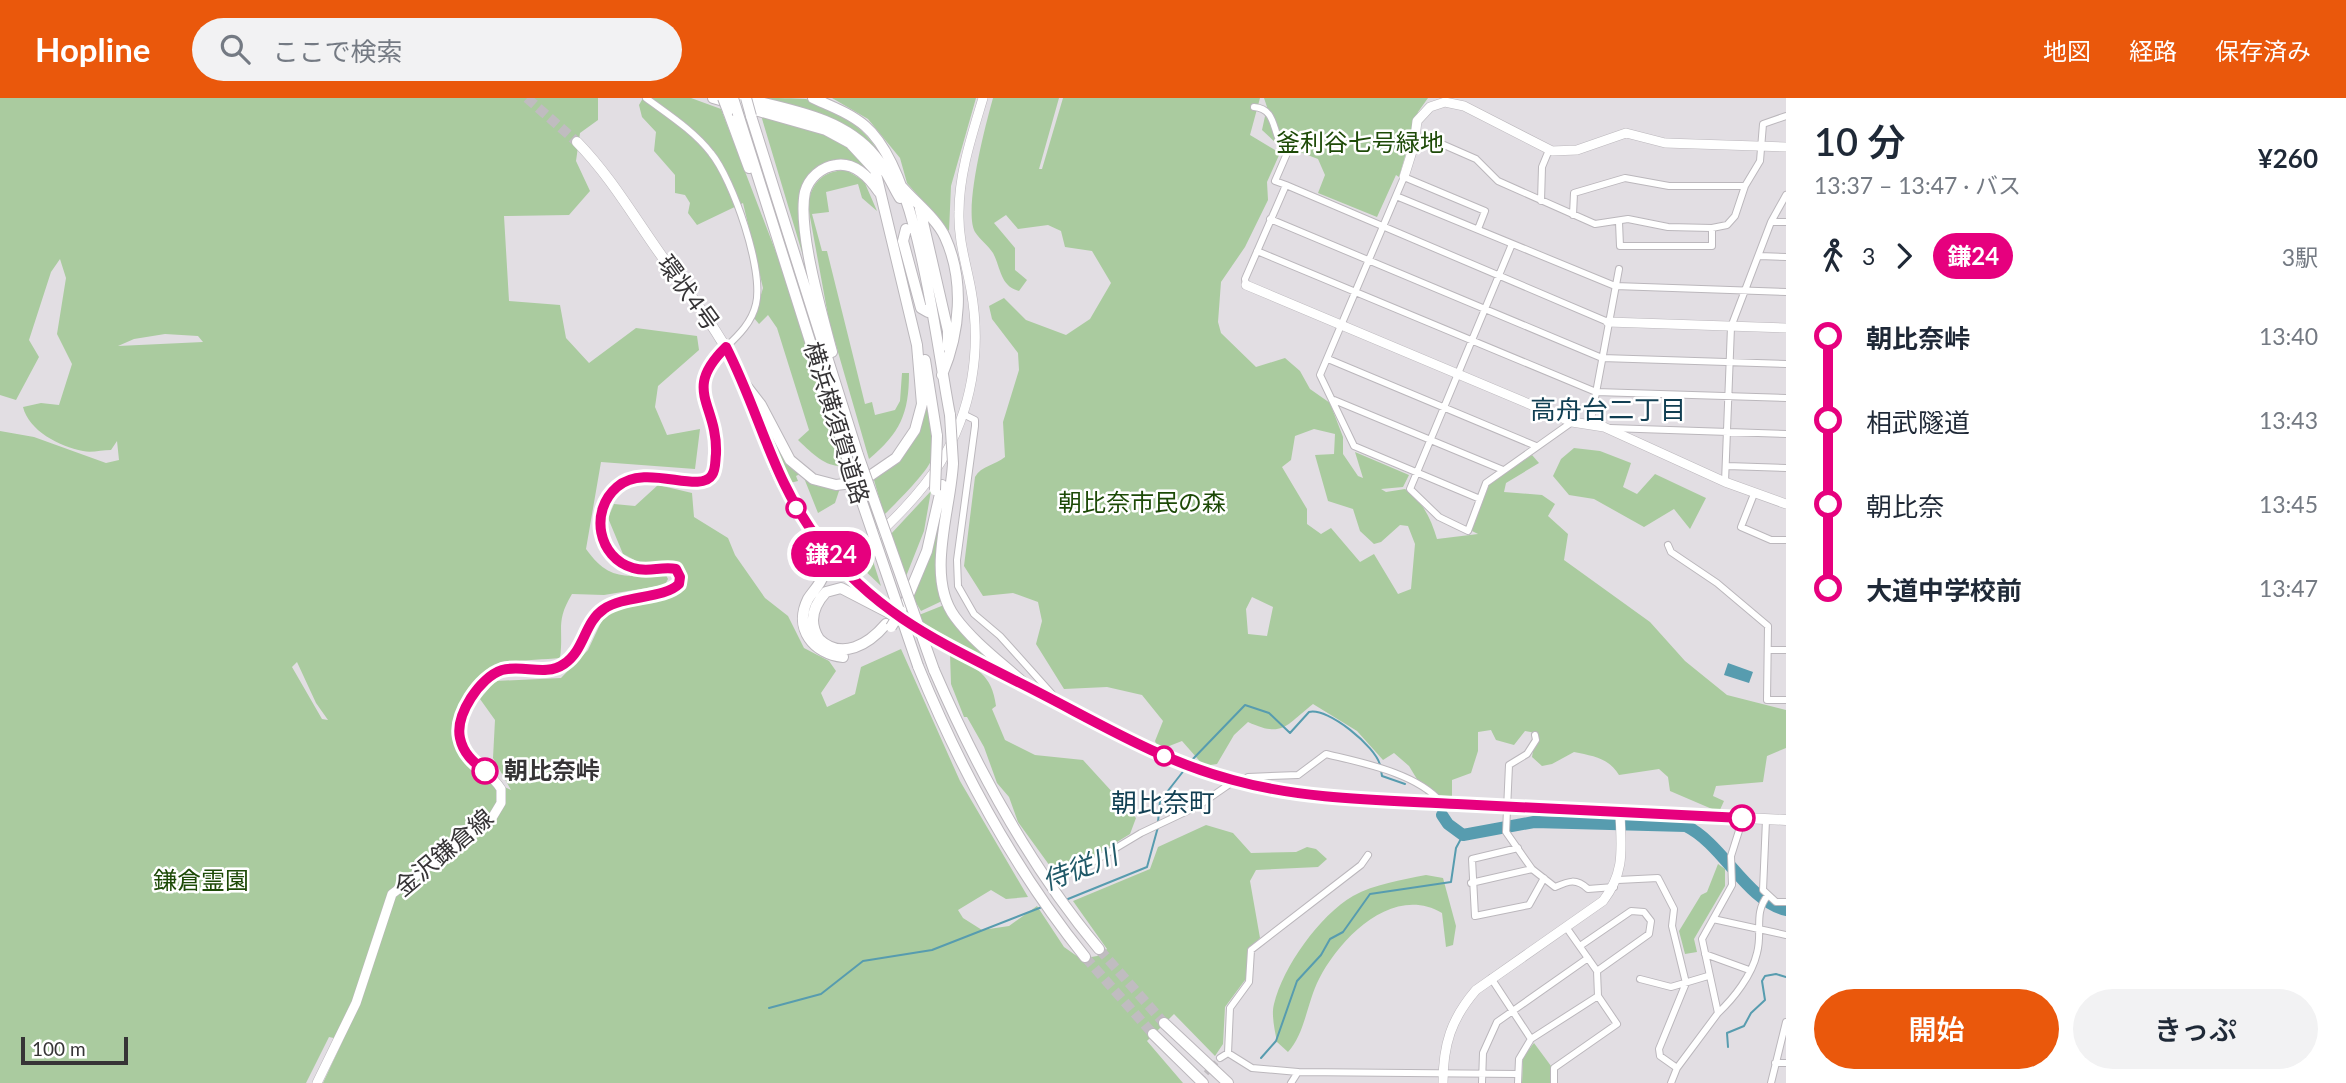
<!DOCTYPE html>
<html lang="ja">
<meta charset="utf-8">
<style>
:root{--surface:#fff;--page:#f2f2f3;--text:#1f2937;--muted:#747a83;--accent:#ea580c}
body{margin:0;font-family:Lato,"Noto Sans JP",sans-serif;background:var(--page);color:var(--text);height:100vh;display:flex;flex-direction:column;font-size:26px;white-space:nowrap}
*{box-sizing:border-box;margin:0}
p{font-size:23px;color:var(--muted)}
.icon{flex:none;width:38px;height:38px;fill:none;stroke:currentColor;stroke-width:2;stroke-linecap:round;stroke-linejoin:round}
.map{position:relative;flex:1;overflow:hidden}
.details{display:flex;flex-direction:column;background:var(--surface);width:560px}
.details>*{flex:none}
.badge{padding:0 14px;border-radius:23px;font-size:24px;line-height:46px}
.scale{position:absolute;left:21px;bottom:18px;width:107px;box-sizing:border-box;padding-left:7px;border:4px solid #363436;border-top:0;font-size:19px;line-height:24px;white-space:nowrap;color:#363436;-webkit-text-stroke:5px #fff;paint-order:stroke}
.map>.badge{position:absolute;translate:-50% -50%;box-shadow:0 0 0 4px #fff}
.legs{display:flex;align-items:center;gap:10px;height:77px;padding:0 28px;font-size:23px}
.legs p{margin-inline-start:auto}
.summary{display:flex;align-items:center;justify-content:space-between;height:119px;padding:0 28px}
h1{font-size:38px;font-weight:600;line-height:52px}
.primary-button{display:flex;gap:14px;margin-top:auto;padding:14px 28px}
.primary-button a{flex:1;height:80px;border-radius:42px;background:var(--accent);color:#fff;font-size:28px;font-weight:600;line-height:80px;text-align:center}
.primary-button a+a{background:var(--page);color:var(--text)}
ul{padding:0 28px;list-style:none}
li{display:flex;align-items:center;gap:24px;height:84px;font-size:26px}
li i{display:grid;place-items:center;width:10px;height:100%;margin:0 9px;background:currentColor}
li i::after{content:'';width:18px;height:18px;margin:-9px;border:5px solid;border-radius:50%;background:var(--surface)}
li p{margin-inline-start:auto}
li:first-child i{background:linear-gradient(#0000 50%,currentColor 0)}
li:last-child i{background:linear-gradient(currentColor 50%,#0000 0)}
header{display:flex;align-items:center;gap:42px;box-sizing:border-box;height:98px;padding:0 35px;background:var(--accent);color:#fff}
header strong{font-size:33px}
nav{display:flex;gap:38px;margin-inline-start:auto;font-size:24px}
.search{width:490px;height:63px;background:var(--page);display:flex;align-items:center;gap:18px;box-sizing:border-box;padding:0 24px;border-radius:38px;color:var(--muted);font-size:26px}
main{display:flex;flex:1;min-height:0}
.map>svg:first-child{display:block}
</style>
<header>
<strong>Hopline</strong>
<div class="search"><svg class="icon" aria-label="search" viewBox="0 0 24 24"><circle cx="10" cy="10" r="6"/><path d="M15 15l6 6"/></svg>ここで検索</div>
<nav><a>地図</a><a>経路</a><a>保存済み</a></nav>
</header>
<main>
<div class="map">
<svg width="1786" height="985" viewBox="0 0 1786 985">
<rect width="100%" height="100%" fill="#e2dee3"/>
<path fill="#aacb9f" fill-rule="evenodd" d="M0 0H598V22L580 35 576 63 590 93 569 117 504 118 509 203 560 207 566 240 589 265 636 230 697 238 699 252 658 288 655 309 667 337 700 331 695 371 601 364 586 451C610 485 628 478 665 475L668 481 665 487 604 497 572 496C555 524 564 531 560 560 541 562 512 561 495 569 484 574 478 589 471 598 437 647 467 671 511 692L493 660 495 622 480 601 495 583 561 580 588 552 604 518 619 509 672 498 684 491 686 477C668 452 667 471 645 466 638 465 630 459 623 456L608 420 614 406 635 408 658 387 692 395 694 419 728 440 735 457 765 500 788 518 804 550 829 563 836 573 821 595 827 609 855 596 861 569 901 551 960 683 1028 799 1006 801 991 792 958 812 963 820 982 832 1009 828 1037 808 1064 849 1081 861 1097 858 1107 851 1073 803 1150 771 1158 749 1206 727 1233 735 1251 755 1296 754 1307 749 1316 751 1327 761 1318 769 1256 772 1250 783 1260 840 1247 852 1248 878 1225 909 1223 946 1215 958 1174 916 1147 943 1183 985H323L343 942 329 939 306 985H0V333L34 339 106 365 119 362 117 343 111 352C102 352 91 355 83 353 59 348 29 333 23 309L41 305 59 307 72 266 57 236 66 180 60 161 51 174 29 242 39 259 16 302 0 297ZM165 236 198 238 203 244 118 248 134 241ZM297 564 316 605 328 622 322 621 292 569Z
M643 0H691L721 11 789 188 845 367C827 372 810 353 798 342L809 332 777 230 768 217 759 226 754 220 763 190 743 105 697 127 688 115 690 105 685 97 675 95V77L654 53 656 34 642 19 639 7Z
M762 0C775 0 794 0 806 1 838 11 872 34 884 65Z
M832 0H976L951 88 949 133 907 85 900 60 868 21Z
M993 0H1059L1039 71H1042L1063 0H1260L1250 37 1280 55 1267 84 1268 102 1245 149 1221 184 1218 224 1221 235 1256 269 1285 260 1300 273 1310 291 1330 305 1343 339V356L1358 378 1363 380 1355 354 1409 377 1403 389 1381 391 1386 394 1405 391C1423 403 1431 421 1437 441L1478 436 1470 432 1488 386 1532 357 1539 365 1506 385 1504 394 1542 397 1555 406 1548 418 1568 436 1564 462 1650 524 1685 563 1727 597 1786 612V650L1767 658 1763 684 1716 688 1713 698 1724 703 1719 714 1670 693 1668 679 1659 671 1619 677C1609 660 1593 658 1574 654L1552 666 1542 668 1532 659 1536 635 1525 633 1514 647 1496 642 1491 632 1478 634V653L1471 675 1452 682V699L1426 696 1409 668 1394 655 1383 662 1357 633 1313 606C1285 628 1283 640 1248 624L1234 637 1217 666 1204 668 1182 643 1159 652 1155 643 1163 623 1142 597 1107 589 1064 591 1036 546 1042 523 1038 504 1013 495 983 498 964 468 975 379C981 368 995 367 1005 359L1003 324 1019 272 1018 255 992 221 989 208 1004 200 1026 222 1066 237 1090 221 1111 185 1092 153 1065 149 1061 133 1048 127 1018 131 1006 117 994 125 1015 150V172L1027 182 1019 193C1000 188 1001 170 993 155 988 147 980 142 975 134 963 112 986 25 993 0ZM1314 331 1335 336 1334 356 1315 357 1328 403 1353 411 1360 433 1374 446 1381 444 1400 427 1408 428 1415 446 1411 491 1398 496 1374 456 1360 464 1331 430 1321 436 1307 426V411L1282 369 1291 362 1295 338ZM1252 499 1273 509 1267 538 1248 536 1246 511Z
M1264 0H1428L1418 14 1399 79 1396 77 1377 119 1318 95 1325 77 1318 61 1276 45 1262 32 1267 9Z
M760 14 840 42 872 75C845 60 832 56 807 78L804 161Z
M846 72 864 83 877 113 862 100 858 86 826 94 829 114 812 116 822 153H827L865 306 872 304 875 317 895 312 900 303 902 275H909C909 316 900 335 869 361L829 223 808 108C811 85 822 73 846 72Z
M925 275C929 294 938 340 933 358 930 372 895 406 884 417L874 382 912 345Z
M771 334 800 376 796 378 798 383 790 385 778 367Z
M1574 350 1600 353 1631 365 1623 389 1637 396 1655 376 1706 400 1690 431 1674 411 1644 429 1594 401 1569 397 1553 378 1561 361Z
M949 367 942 503 921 513 912 498 942 410Z
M804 380 817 388 840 390 835 405 818 415Z
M931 393 924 433 905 481 890 437Z
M871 457 881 488 860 468Z
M944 507 1004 572 924 529 919 517Z
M950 556C976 570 992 576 996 608L992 611 1005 642 1035 657 1083 662 1136 720 1130 736 1067 775H1055L1018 724 1009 699 997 685 984 649 967 619H964L951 586Z
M1718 766 1725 771V788L1694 841 1697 854 1685 856 1679 833 1701 797 1707 794Z
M1426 777 1443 780 1456 828 1453 847 1446 849 1442 815C1393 786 1340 840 1319 881 1307 904 1305 936 1288 954L1277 944C1275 933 1271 917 1274 906 1283 869 1319 818 1353 798 1375 786 1401 782 1426 777Z
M1534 945 1551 968V985H1522L1523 959Z"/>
<path fill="#579caf" d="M1728 565 1753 574 1749 585 1724 577Z"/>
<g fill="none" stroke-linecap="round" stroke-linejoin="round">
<path stroke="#579caf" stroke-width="2" d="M1190 664 1245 607 1269 615 1290 635 1309 614C1328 609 1376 649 1380 667
M1381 672 1382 678 1405 686
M1158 724 1160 703 1185 671
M1068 801 1147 769 1158 729
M769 910 821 896 863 863 932 852 1042 809
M1728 949 1727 935 1744 928 1751 915 1765 902 1762 883 1765 878 1776 876 1786 879
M1261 960 1276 943 1297 883 1321 857 1330 841 1343 834 1370 796 1451 784 1456 750 1463 737"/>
<path stroke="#579caf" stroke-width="12" d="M1442 717 1448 726 1463 737 1534 724 1686 728C1723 746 1746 802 1786 812"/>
<path stroke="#c0bcc0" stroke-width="6" stroke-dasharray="6 3" stroke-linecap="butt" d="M1200 982 1220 960"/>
<path stroke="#c0bcc0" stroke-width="10" stroke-dasharray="10 5" stroke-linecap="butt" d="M527 0 577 44"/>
<path stroke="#c0bcc0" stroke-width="10" stroke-dasharray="10 5" stroke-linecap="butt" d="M1099 851 1164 925
M1085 859 1153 936"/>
<g stroke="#bbb7bc" stroke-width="8">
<path id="street" d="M646 0C669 17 694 33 711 55 733 82 764 172 756 206 752 224 739 237 726 249
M1254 9C1280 11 1270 41 1288 53L1275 83 1286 87
M1415 43 1444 47 1476 61 1498 83 1595 126 1628 121 1668 129 1712 130 1727 127 1735 118 1745 88 1760 63 1763 26 1786 18
M1396 98 1615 188 1786 194
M1541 103 1542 69 1549 52
M1573 117 1574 95 1625 80 1669 88H1745
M1270 121 1602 260 1786 266
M1619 124 1620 148H1712V130
M1771 124 1786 97
M1478 131 1485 113 1404 79 1320 277 1354 348 1480 401
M1512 146 1410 391 1439 419 1468 433 1486 385 1572 324
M1257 153 1596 294 1786 300
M1759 158 1786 159
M1246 187 1245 181 1286 87 1608 224
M1328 261 1536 348
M1334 302 1503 372
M963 316 975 322V328L957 462 958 488 974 516 1000 538 1060 605
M1590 327 1619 171
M1610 330 1786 336
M1727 368 1786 370
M1725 384 1731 229 1771 124H1786
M1754 396 1741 429 1771 442H1786
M1668 447 1671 454 1717 485 1768 528 1767 602H1786
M1769 552H1786
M1535 637 1536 642 1527 656 1509 667 1506 734 1532 771 1555 789C1569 783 1576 780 1588 791L1614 789
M1241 684 1248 679 1298 677 1326 656C1363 665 1417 675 1442 705
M1766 722 1763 792 1776 804H1786
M1518 750 1472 761 1475 818 1529 807 1544 780
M1086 768 1141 735 1198 708 1234 683
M1618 782 1658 780 1674 811 1672 828 1686 885 1659 951 1660 958 1677 970
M1471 785 1532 771
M1713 821 1786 837
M1580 848 1631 813 1644 814 1651 823 1649 836 1597 873
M1705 856 1749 872
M1491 880 1531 941
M1640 881 1671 889 1708 878
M1718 915C1734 900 1752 877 1757 855 1763 834 1753 815 1768 797
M1228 955 1230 910 1249 884 1251 852 1361 767 1368 757
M1220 960 1228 955 1252 970 1298 974
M1775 965H1786
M1291 985 1298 974 1518 976
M1482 985 1483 955 1497 924 1588 860
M1518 985 1519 961 1531 941 1598 898 1597 873 1566 829
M1554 985V970L1617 926 1598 898
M1671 985 1677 970 1718 915 1702 841 1732 787 1731 758 1743 720
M1771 985 1786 924"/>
</g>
<g stroke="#bbb7bc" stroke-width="10">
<path id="secondary" d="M1404 79 1414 47 1417 23 1430 9 1445 4 1464 8 1552 53 1577 52 1626 35 1665 45 1786 49
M1246 187 1572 324 1604 329 1725 384 1786 406
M1608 224 1786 230
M843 470C876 438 915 405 940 365 972 313 982 252 971 192 966 165 958 141 959 114 959 75 972 37 983 0
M317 985 356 905 392 796 492 720 501 705V691C491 674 470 667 462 648 456 633 461 621 468 607 503 543 525 591 563 567 588 551 586 519 613 506 632 497 664 501 679 486L680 479 676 470C661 468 648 475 633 470 598 460 589 413 617 389 645 364 700 397 712 377 716 371 715 363 716 356 716 346 717 334 714 324 712 315 707 308 703 300 696 280 713 262 726 249
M1443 985C1443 947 1451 921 1476 892L1603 803C1626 773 1621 750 1620 714"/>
</g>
<g stroke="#bbb7bc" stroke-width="11">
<path id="primary" d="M577 44C613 81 636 123 666 164 690 197 715 228 734 265 752 300 761 338 776 374 798 423 838 475 881 507
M899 521 1140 648 1207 674 1255 688 1358 701 1786 722"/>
</g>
<g stroke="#bbb7bc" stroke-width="12">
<path id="highway" d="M713 0 826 32 850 45 875 72 917 247 922 306 915 332 896 360 861 384 836 387 813 381 790 362 761 307 744 285
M743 0C790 12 843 19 875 58 886 71 892 87 900 100
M813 0C830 8 850 15 865 28 919 74 936 246 950 317
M728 13 749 70
M738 16 847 360
M751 18 858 357
M902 89C915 104 937 121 945 139 965 183 960 234 942 277
M920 111 948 233V249
M906 131 903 143 921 210 928 214
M832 254C822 216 797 131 805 94 809 80 821 69 836 67 855 64 869 79 879 94
M925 262 937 338
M953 365C951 411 925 479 955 519 974 545 1002 565 1026 587
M822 446C824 457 827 467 823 478 820 487 813 493 808 501 793 531 814 556 843 559
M904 508 927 453 942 387
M886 526C869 546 842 563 819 541 808 524 813 508 826 494L841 490 895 518
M918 568C961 673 1014 771 1085 859
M934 572C977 671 1029 768 1099 851
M1164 925 1228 985
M1153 936 1203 985"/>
</g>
<use href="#street" stroke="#fff" stroke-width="6"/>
<use href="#secondary" stroke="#fff" stroke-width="9"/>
<use href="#primary" stroke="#fff" stroke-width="10"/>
<use href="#highway" stroke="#fff" stroke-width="10"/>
<g stroke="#bbb7bc" stroke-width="12" stroke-linecap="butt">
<path id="highway-bridge" d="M723 0 728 13
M733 0 738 16
M746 0 751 18
M950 317 953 365
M858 357 934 572
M847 360 918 568
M935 392 937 338
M891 529 901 513"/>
</g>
<use href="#highway-bridge" stroke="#fff" stroke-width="10"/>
</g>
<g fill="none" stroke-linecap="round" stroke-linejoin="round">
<g stroke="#fff" stroke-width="16">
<path id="line-1" d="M485 673C473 664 463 655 460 640 455 617 480 579 502 572 523 566 545 579 564 566 585 552 584 524 604 511 624 497 664 501 679 486L680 479 676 471C661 468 648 475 633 470 598 460 589 413 617 389 645 364 700 397 712 377 716 371 715 363 716 356 718 305 681 293 726 249 761 317 772 383 821 445 878 517 938 543 1018 584 1089 619 1156 662 1233 682 1305 702 1382 702 1457 706 1552 710 1647 715 1742 720"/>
</g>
<use href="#line-1" stroke="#e6007e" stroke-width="10"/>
</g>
<g fill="#fff" stroke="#e6007e" stroke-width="3.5">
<circle cx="796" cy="410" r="9"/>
<circle cx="1164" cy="658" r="9"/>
<circle cx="485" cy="673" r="12"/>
<circle cx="1742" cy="720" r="12"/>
</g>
<g text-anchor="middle" stroke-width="5" stroke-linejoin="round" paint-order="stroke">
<g font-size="24" fill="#1d4a07" stroke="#fff">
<text x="1360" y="53">釜利谷七号緑地</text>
<text x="1142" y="413">朝比奈市民の森</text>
<text x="201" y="791">鎌倉霊園</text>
</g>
<g font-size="24" fill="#363436" stroke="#fff">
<text transform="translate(688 195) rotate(54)" y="8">環状4号</text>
<text transform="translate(836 325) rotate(73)" y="8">横浜横須賀道路</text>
<text transform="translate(444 755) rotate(-40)" y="8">金沢鎌倉線</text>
</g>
<g font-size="24" font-weight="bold" fill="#363436" stroke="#fff" text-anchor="start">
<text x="504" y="681">朝比奈峠</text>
</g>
<g font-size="26" fill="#113f53" stroke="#fff">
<text x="1608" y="321">高舟台二丁目</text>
<text x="1163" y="714">朝比奈町</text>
</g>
<g font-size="26" font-style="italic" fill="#205968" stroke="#fff">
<text transform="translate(1080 770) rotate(-21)" y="9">侍従川</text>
</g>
</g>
</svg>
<div class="scale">100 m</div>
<b class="badge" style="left:831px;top:456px;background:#e6007e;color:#fff">鎌24</b>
</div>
<section class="details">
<div class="summary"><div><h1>10 分</h1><p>13:37 – 13:47 · バス</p></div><b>¥260</b></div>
<div class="legs"><svg class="icon" aria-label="walk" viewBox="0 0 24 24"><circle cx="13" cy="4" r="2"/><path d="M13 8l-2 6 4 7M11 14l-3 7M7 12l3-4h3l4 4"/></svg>3<svg class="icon" aria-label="forward" viewBox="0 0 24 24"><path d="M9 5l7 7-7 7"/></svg><b class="badge" style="background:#e6007e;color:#fff">鎌24</b><p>3駅</p></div>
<ul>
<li><i style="color:#e6007e"></i><b>朝比奈峠</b><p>13:40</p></li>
<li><i style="color:#e6007e"></i><span>相武隧道</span><p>13:43</p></li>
<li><i style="color:#e6007e"></i><span>朝比奈</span><p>13:45</p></li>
<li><i style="color:#e6007e"></i><b>大道中学校前</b><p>13:47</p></li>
</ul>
<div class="primary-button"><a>開始</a><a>きっぷ</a></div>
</section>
</main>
